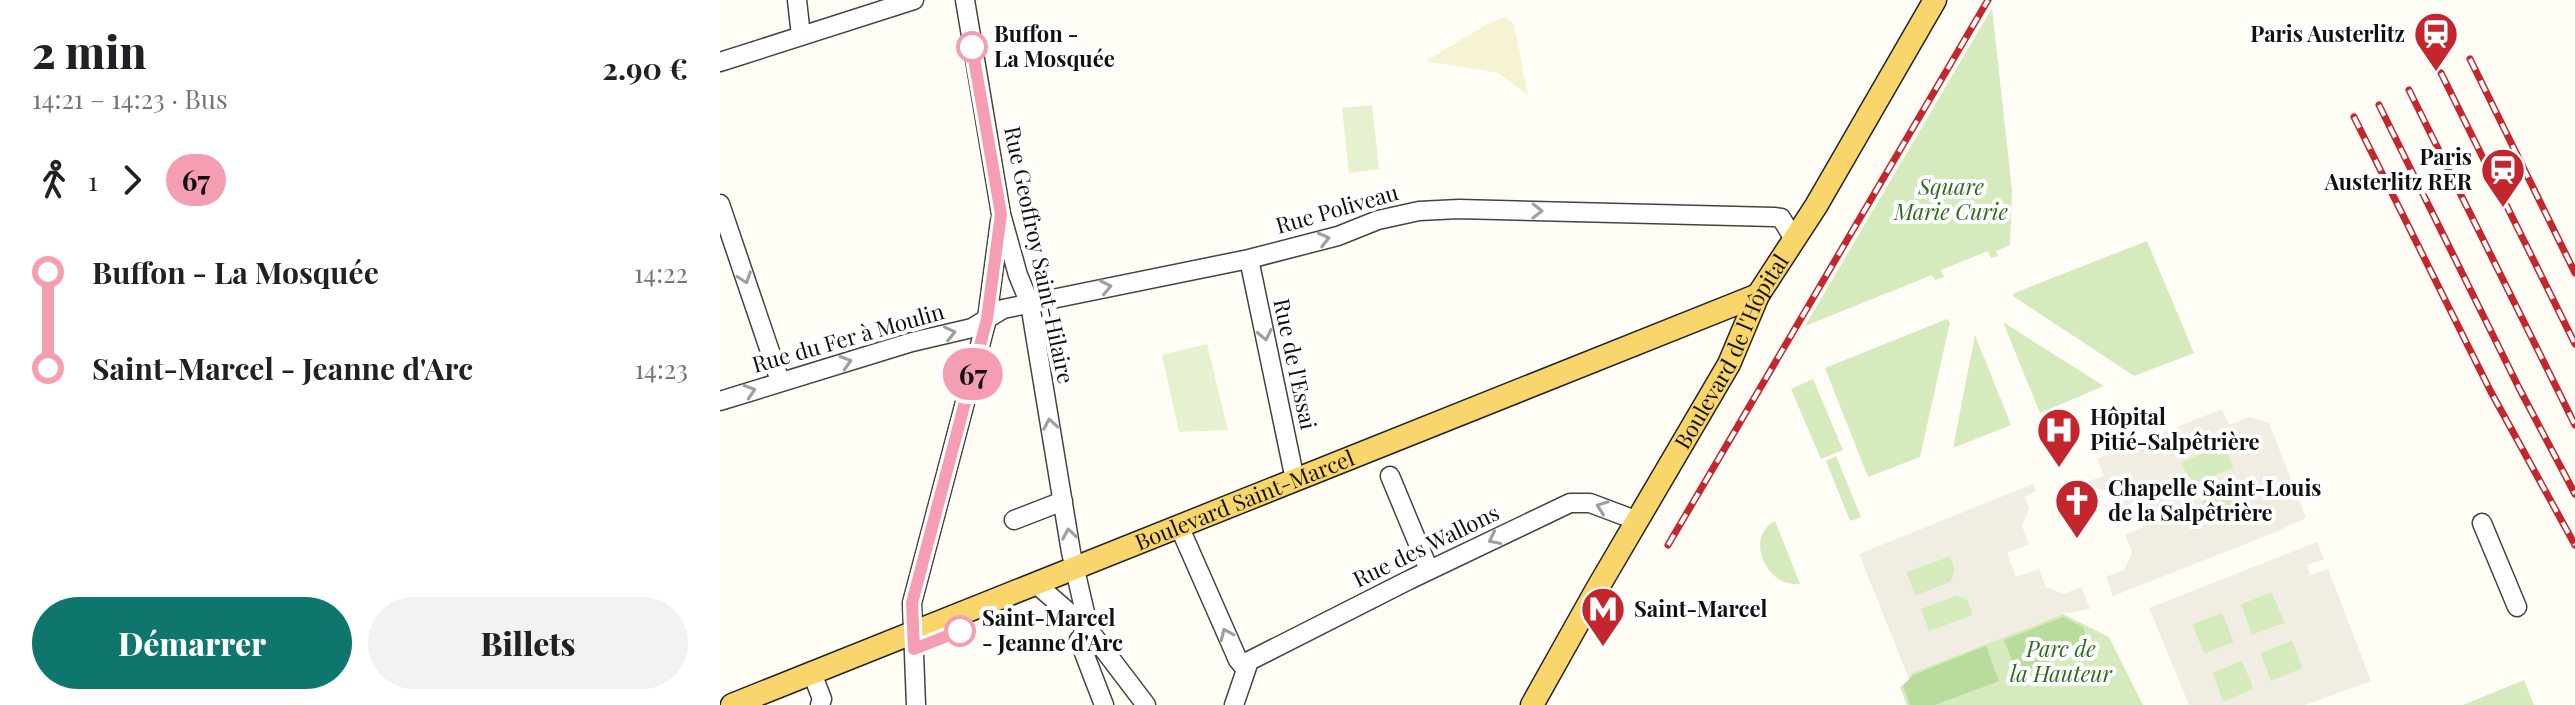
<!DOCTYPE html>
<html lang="fr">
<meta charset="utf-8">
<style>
:root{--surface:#fff;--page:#f2f2f2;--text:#202124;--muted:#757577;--accent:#0f766e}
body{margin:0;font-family:"Playfair Display",serif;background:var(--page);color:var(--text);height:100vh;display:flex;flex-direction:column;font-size:30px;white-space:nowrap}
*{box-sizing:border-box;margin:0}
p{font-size:26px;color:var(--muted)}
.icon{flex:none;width:44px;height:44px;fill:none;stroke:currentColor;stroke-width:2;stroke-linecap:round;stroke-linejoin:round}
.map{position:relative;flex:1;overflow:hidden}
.panel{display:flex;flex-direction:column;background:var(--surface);width:720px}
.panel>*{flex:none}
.badge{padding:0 16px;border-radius:26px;font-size:28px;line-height:52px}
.map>.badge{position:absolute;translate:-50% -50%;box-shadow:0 0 0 4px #fff}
.legs{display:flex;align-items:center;gap:12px;height:88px;padding:0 32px;font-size:26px}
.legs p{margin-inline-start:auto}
.summary{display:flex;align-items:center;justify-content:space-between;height:136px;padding:0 32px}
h1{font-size:44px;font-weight:800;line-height:60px}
.primary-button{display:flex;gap:16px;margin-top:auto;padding:16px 32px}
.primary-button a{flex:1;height:92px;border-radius:48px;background:var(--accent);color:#fff;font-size:32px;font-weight:800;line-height:92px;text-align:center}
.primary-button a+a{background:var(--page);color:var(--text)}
ul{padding:0 32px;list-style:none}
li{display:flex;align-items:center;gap:28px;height:96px;font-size:30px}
li i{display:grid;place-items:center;width:12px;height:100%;margin:0 10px;background:currentColor}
li i::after{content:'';width:20px;height:20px;margin:-10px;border:6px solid;border-radius:50%;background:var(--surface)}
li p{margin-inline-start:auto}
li:first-child i{background:linear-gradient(#0000 50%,currentColor 0)}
li:last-child i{background:linear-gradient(currentColor 50%,#0000 0)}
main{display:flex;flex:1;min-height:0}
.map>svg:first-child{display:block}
</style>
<main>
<section class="panel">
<div class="summary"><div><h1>2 min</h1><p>14:21 – 14:23 · Bus</p></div><b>2.90 €</b></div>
<div class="legs"><svg class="icon" aria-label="walk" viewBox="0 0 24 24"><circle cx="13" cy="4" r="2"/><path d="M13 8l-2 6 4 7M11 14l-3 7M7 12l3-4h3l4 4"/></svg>1<svg class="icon" aria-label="forward" viewBox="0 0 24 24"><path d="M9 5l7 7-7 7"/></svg><b class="badge" style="background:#f59eb3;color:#111">67</b></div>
<ul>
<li><i style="color:#f59eb3"></i><b>Buffon - La Mosquée</b><p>14:22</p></li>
<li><i style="color:#f59eb3"></i><b>Saint-Marcel - Jeanne d'Arc</b><p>14:23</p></li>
</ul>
<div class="primary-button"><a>Démarrer</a><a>Billets</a></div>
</section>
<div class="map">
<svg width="1855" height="705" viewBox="0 0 1855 705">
<rect width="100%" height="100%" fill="#fffdf5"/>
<path fill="#f6f3d4" d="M786 17 794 24 808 95 778 73 706 61 769 23Z"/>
<path fill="#d5ebbd" d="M1272 8 1292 191 1290 245 1276 251 1278 256 1271 258 1268 251 1221 270 1224 277 1215 280 1212 275 1085 326Z
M1427 241 1474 353 1414 376 1293 296 1294 293Z
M1227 319 1230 322 1200 457 1148 477 1105 368Z
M1283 322 1384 386 1320 413Z
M1255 335 1291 425 1233 448Z
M1093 379 1123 450 1101 459 1071 389Z
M1504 444 1514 468 1479 482 1467 477 1461 462Z
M1116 456 1141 517 1130 521 1106 461Z
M1519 481 1529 504 1485 522 1480 508 1485 496Z
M1055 521 1080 584C1048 589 1023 538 1055 521Z
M1230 556 1235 570 1231 582 1195 596 1186 572Z
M1552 592 1565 623 1532 635 1520 604Z
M1237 595 1248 600 1253 615 1209 632 1200 609Z
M1503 612 1514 642 1484 654 1472 624Z
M1343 614 1389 637 1423 705H1187L1180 687 1189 679 1191 673Z
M1572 640 1583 668 1551 682 1540 653Z
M1522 660 1534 689 1503 702 1492 673Z
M1804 680 1814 705H1743Z"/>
<path fill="#b9dc9c" d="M1343 617 1363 627 1370 646 1297 674 1284 640Z
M1266 646 1279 681 1215 705H1190L1183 686 1193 675Z"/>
<path fill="#e6f2cf" d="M652 105 659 169 629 173 622 108Z
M487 344 508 430 459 432 442 355Z"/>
<path fill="#f1ede2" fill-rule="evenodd" d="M1502 409 1509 425 1530 417 1549 423 1586 518 1553 533 1393 596 1386 577 1404 570 1407 564 1412 552 1405 535 1427 525 1417 501 1395 510 1387 492 1370 485 1365 487 1363 483 1384 476 1377 459ZM1504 445 1514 468 1479 482 1467 477 1461 462ZM1519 481 1528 504 1485 521 1480 508 1485 496Z
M1313 484 1316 491 1305 497 1309 509 1302 526 1309 544 1287 553 1296 577 1319 569 1326 587 1344 594 1361 587 1370 609 1342 614 1191 673 1189 679 1139 554ZM1230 556 1235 570 1231 582 1195 596 1186 572ZM1237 595 1248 600 1253 615 1209 631 1201 609Z
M1597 542 1604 559 1587 565 1590 575 1608 569 1651 681 1585 705H1469L1429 608ZM1552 592 1565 623 1532 635 1521 604ZM1502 612 1514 642 1484 654 1472 624ZM1572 640 1583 668 1551 681 1540 653ZM1522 660 1534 689 1503 702 1492 673Z"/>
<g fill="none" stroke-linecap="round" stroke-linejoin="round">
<g stroke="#444" stroke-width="21">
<path id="minor" d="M77 0 81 36
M245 0 281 214 298 275 310 304 351 552 369 630
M0 62 194 0
M0 204 60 381
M529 259 575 480
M0 401 192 342 252 328 283 309 529 259 618 236 658 220 699 211 739 209 1054 217 1061 218 1074 239
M670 476 709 570
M294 520 343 501
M1762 523 1797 607
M459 526 518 660 526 670 514 705
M315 583 369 630 426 705
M369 630 359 640 384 705
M526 670 529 661 535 658 689 580 850 503H870L918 521
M92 673 102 699 100 705
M196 705 192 603 267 319 280 221"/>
</g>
<g stroke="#222" stroke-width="25">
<g id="major">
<path id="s1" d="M12 705 1038 295"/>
<path id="s2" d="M812 705 877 589 1009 364 1038 295 1096 206 1215 0"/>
</g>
</g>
<use href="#minor" stroke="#fff" stroke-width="18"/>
<use href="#major" stroke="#f9d66b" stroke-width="22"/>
<g stroke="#c4262e" stroke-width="7">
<path id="rail" d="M1750 59 1855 273
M1721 73 1855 344
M1689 90 1855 425
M1659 105 1799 388 1855 494
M1634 117 1771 392 1855 545
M948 545 1268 0"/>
</g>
<use href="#rail" stroke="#fff" stroke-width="4" stroke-dasharray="12" stroke-linecap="butt"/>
</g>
<defs><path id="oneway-chevron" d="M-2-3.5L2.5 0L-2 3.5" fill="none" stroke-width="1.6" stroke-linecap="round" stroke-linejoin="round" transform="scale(2)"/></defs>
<g stroke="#a0a0a0">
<use href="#oneway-chevron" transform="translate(817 211) rotate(1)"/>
<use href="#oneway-chevron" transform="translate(604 239) rotate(-14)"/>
<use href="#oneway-chevron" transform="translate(25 278) rotate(71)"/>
<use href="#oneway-chevron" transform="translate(386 287) rotate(-12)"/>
<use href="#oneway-chevron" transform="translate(230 333) rotate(-13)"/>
<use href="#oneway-chevron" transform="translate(545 335) rotate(78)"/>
<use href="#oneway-chevron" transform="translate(126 362) rotate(-17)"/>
<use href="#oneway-chevron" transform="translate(30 391) rotate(-18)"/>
<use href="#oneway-chevron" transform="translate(330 424) rotate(-100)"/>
<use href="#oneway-chevron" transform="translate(882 507) rotate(-160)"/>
<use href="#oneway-chevron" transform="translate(349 534) rotate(-99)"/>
<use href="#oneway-chevron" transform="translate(774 539) rotate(154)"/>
<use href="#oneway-chevron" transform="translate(506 634) rotate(-114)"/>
</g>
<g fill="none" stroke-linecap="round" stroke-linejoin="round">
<g stroke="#fff" stroke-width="18">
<path id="line-1" d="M240 631 194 649 192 603 267 319 281 214 252 47"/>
</g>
<use href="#line-1" stroke="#f59eb3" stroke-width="12"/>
</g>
<defs>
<g id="station-pin" transform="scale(2.3)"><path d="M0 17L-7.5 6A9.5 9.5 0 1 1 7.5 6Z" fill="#c4262e" stroke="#fff"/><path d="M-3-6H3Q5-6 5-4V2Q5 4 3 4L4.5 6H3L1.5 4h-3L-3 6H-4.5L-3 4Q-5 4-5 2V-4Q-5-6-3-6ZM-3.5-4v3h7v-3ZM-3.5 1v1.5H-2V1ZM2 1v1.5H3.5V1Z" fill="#fff"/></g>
<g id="hospital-pin" transform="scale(2.3)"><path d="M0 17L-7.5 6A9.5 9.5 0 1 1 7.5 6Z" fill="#c4262e" stroke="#fff"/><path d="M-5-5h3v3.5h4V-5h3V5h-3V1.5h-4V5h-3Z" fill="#fff"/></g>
<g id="church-pin" transform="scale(2.3)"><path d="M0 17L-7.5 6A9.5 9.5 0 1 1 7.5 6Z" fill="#c4262e" stroke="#fff"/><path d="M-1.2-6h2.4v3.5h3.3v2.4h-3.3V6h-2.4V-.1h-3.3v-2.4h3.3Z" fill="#fff"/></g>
<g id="metro-pin" transform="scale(2.3)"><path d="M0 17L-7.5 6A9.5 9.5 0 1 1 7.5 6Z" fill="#c4262e" stroke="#fff"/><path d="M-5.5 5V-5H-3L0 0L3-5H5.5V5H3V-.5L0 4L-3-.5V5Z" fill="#fff"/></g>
</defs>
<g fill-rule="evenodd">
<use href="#station-pin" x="1716" y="34"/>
<use href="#station-pin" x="1783" y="170"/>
<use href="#hospital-pin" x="1339" y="430"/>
<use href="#church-pin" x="1357" y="501"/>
<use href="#metro-pin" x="883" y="609"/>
</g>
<g fill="#fff" stroke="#f59eb3" stroke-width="4">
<circle cx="252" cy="47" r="14"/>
<circle cx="240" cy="631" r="14"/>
</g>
<g text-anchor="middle" stroke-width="8" stroke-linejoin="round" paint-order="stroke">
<g font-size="22" font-weight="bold" fill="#111" stroke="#fff" text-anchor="start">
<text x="274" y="42">Buffon -<tspan x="274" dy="25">La Mosquée</tspan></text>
<text x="262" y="626">Saint-Marcel<tspan x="262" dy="25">- Jeanne d'Arc</tspan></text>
</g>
<g font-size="22" font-weight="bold" fill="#111" stroke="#fff" text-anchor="start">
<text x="1685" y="42" text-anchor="end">Paris Austerlitz</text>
<text x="1752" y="165" text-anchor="end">Paris<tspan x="1752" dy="25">Austerlitz RER</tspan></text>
<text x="1370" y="425">Hôpital<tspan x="1370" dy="25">Pitié-Salpêtrière</tspan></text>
<text x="1388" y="496">Chapelle Saint-Louis<tspan x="1388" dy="25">de la Salpêtrière</tspan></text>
<text x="914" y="617">Saint-Marcel</text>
</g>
<g font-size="22" font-style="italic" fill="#2f6b1f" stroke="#fff">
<text x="1231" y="195">Square<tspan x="1231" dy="25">Marie Curie</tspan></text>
<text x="1341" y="657">Parc de<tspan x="1341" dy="25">la Hauteur</tspan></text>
</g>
<g font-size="22" fill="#111" stroke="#fff">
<text transform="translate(617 209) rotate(-16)" y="8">Rue Poliveau</text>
<text transform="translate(319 255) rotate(78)" y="8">Rue Geoffroy Saint-Hilaire</text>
<text transform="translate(128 338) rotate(-16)" y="8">Rue du Fer à Moulin</text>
<text dy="8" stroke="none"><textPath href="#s2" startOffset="406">Boulevard de l'Hôpital</textPath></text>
<text transform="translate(575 364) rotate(78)" y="8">Rue de l'Essai</text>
<text dy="8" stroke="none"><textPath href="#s1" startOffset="552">Boulevard Saint-Marcel</textPath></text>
<text transform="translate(706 546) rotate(-26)" y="8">Rue des Wallons</text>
</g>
</g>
</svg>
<b class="badge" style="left:253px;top:374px;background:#f59eb3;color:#111">67</b>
</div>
</main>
